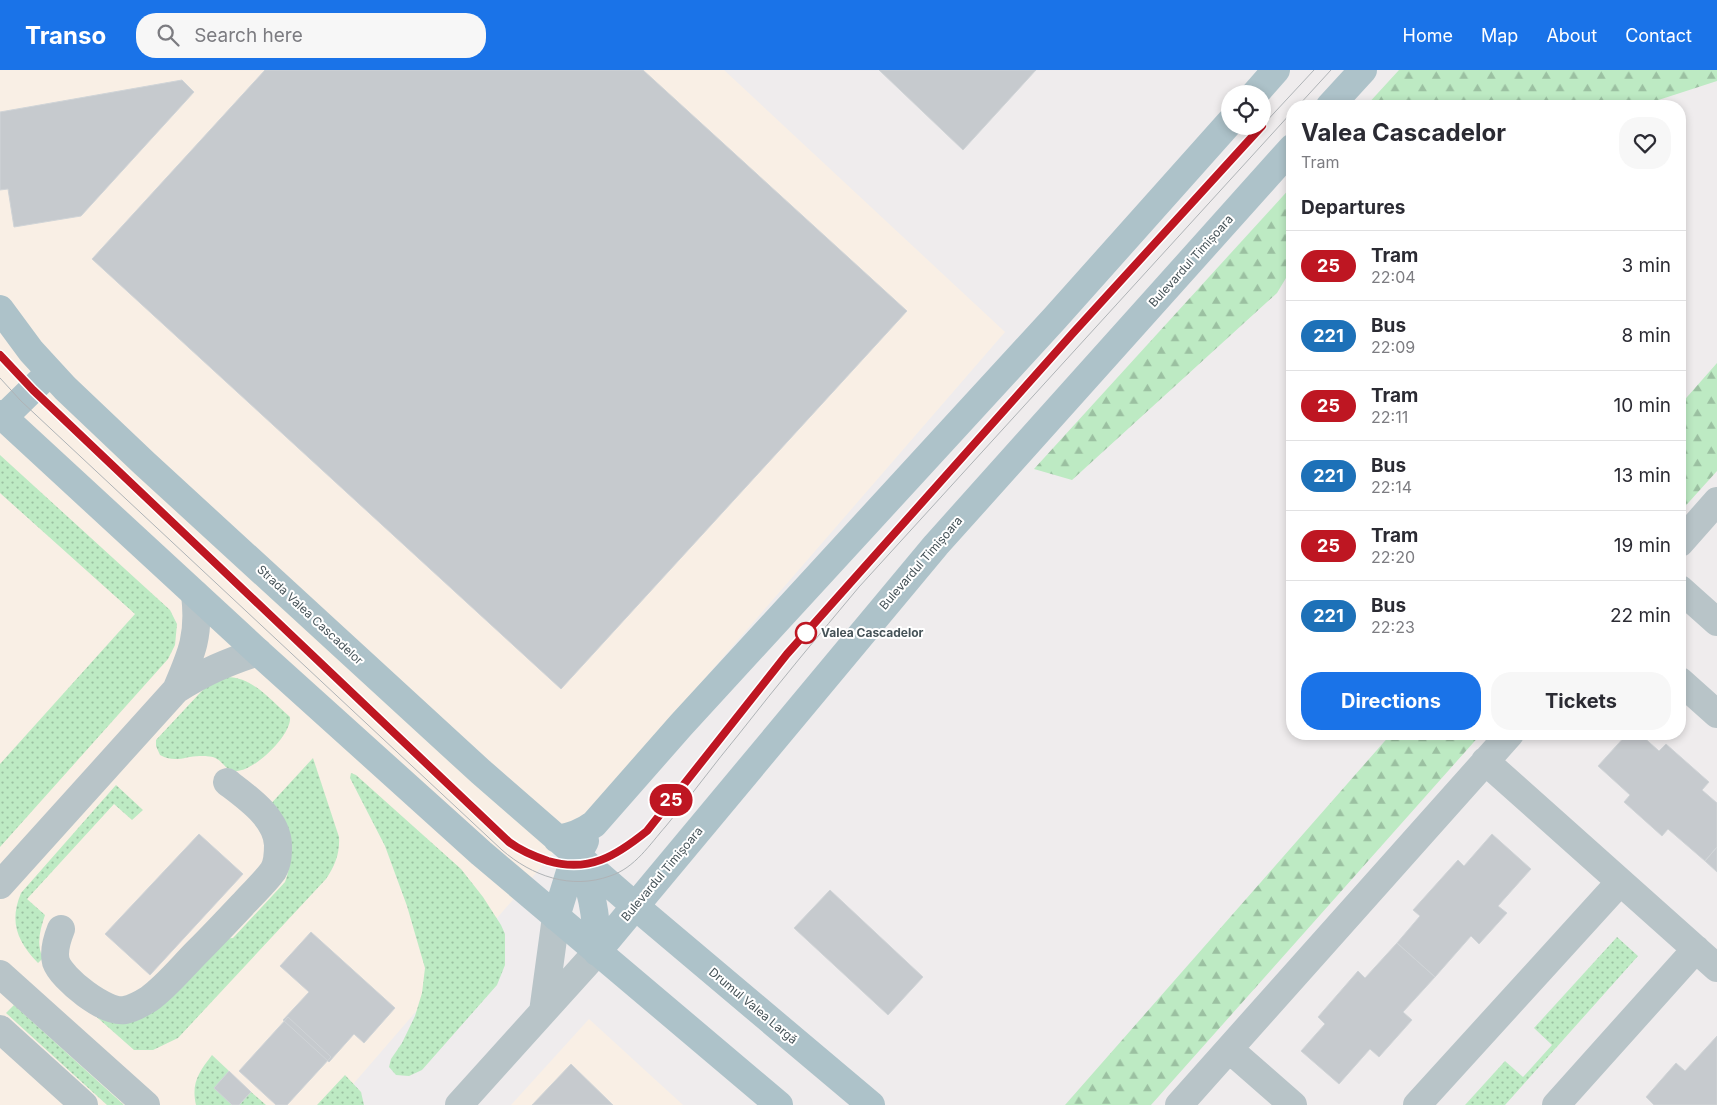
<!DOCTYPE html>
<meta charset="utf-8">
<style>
:root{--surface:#fff;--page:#f7f7f7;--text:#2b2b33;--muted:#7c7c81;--line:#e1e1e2;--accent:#1a73e8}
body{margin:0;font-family:Inter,sans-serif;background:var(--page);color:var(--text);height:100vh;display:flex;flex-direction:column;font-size:19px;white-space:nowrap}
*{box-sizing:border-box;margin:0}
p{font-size:16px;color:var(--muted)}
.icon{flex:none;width:28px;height:28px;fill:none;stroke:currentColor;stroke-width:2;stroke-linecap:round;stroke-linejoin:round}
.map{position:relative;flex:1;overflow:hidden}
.panel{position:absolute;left:1286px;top:30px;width:400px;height:640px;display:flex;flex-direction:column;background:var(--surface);border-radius:20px;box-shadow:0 2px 8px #0003}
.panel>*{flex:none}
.badge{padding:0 10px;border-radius:16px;font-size:18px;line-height:32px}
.tools{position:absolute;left:1221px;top:15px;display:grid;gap:10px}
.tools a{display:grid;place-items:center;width:50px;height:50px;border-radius:50%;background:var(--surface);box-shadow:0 2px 8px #0003;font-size:25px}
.map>.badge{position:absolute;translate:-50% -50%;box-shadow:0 0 0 2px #fff}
h2{padding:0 15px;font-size:19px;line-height:45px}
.round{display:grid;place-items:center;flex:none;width:52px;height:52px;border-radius:20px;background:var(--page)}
.head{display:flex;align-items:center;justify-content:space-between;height:85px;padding:0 15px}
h1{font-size:24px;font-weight:700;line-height:38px}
.cta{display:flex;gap:10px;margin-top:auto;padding:10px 15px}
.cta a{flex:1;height:58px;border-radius:20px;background:var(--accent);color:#fff;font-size:20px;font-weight:700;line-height:58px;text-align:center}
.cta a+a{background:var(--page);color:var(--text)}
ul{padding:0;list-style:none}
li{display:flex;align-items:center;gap:15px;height:70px;padding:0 15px;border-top:1px solid var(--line)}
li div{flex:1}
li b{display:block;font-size:19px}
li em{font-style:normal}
li .badge{min-width:55px;font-weight:700;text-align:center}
header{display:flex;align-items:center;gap:30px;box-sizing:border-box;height:70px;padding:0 25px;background:var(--accent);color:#fff}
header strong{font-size:24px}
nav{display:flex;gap:28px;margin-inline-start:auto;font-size:18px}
.search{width:350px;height:45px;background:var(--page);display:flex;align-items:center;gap:12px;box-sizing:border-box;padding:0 18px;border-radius:20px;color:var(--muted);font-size:19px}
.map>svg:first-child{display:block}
</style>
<header>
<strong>Transo</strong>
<div class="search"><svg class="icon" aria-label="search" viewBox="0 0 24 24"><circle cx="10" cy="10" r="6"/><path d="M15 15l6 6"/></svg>Search here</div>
<nav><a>Home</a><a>Map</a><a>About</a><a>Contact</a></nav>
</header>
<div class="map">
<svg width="1717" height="1035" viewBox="0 0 1717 1035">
<defs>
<pattern id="grass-dots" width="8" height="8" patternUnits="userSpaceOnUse" patternTransform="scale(1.25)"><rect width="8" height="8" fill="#bdeac3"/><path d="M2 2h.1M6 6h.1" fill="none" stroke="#9bc0a1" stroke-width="1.8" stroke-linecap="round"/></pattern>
<pattern id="forest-firs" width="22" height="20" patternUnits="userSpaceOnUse" patternTransform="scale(1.25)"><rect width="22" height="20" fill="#bdeac3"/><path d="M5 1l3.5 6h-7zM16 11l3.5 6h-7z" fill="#9bc0a1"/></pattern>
</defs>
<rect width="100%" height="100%" fill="#efeced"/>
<path fill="#f9efe5" d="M0 0H724L1005 262 335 1035H0Z
M589 949 683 1035H511Z"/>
<path fill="url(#grass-dots)" d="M0 385 170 540 177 554 175 575 168 589 0 777V694L135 544 0 423Z
M227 607C253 607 271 631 290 647 292 665 253 702 236 701 226 701 224 693 217 689 213 686 206 686 202 686 186 685 177 694 160 685L156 676V670L199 624 207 616Z
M313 688 339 767C340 783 335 796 326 809L178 968 153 980H134L74 927 102 946 219 869 233 868 285 812 287 806 289 798 267 738Z
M351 703 356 705 461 799 483 827 501 855 505 864V895L497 915 422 1000 409 1006 396 1005 389 997 391 989 402 973 415 946 422 923 425 898 407 836 385 776 350 708Z
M116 715 143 740 132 750 114 734 27 829 45 845C40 860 36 874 43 888L38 893C17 871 9 852 21 823Z
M1617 867 1638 886 1505 1035H1465L1505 991 1523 1007 1552 975 1534 958Z
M14 935 124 1035H107L6 943Z
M212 985 229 1001 232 1035H196C191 1013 199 1002 212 985Z
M345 1005 361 1022 364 1035H317Z
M251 1022 266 1035H239Z"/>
<path fill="url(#forest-firs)" d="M1399 0H1717V11L1640 36H1366Z
M1292 116V198L1277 223 1072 410 1034 399Z
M1717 293V401L1680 442V335Z
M1391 664H1481L1151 1035H1065Z"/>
<path fill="#c6cace" stroke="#d0d4d7" d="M265 0H643L907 241 561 619 92 189Z
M879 0H1036L963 80Z
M182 10 194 22 81 146 14 157 8 119 0 120V42Z
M1627 664H1640L1659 681 1666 674 1709 712 1702 720 1717 733V777L1705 791 1668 759 1662 766 1624 732 1630 725 1598 696Z
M199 764 243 804 150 905 105 864Z
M1492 764 1531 799 1498 836 1507 843 1479 874 1471 866 1435 907 1397 873 1420 846 1413 840 1458 790 1464 796Z
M1717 777V802L1705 791Z
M830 820 923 907 888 945 794 858Z
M311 862 395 938 364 973 354 964 329 992 283 950 309 922 280 896Z
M1397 873 1435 907 1403 942 1412 950 1379 987 1370 979 1339 1014 1301 981 1325 954 1318 947 1358 901 1365 908Z
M288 947 331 987 287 1035H276L239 1001Z
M1717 966V1035H1654L1646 1027 1676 993 1685 1001Z
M571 994 613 1035H532Z
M229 1001 251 1022 239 1035H232L214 1018Z"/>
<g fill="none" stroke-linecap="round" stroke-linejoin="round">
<path stroke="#b8c4c8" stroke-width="28" d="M1680 473 1717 431
M1680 519 1717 552
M1680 611 1717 644
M176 620C192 583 200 565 195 524
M1485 691 1717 898
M0 815 176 620C204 602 227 592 258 582
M61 859C57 869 53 881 56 892 62 909 106 944 125 940 134 938 141 934 149 929 167 916 182 897 198 881 214 865 229 849 245 832 254 822 265 812 273 801 278 793 278 784 278 775 277 748 248 728 227 712
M0 904 146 1035
M543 942 556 847
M0 959 84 1035
M1229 979 1293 1035
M459 1035 597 882
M1179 1035 1510 664
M1417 1035 1620 812
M1556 1035 1696 879"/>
<path stroke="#adc2c9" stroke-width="28" d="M1255 24 1276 0
M1330 36 1363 0
M0 239 31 281 65 318 144 393 481 702 635 836 871 1035
M0 344 258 582 481 783 779 1035
M3 348 50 302
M557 769C571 767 582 763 594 754L681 655 1055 248 1230 52
M578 789C593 818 597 849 597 882
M556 847 572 795 585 771
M597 882 936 475 1292 78"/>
<path stroke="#afb3b6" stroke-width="1" d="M1298 36 1331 0
M1262 56 1314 0
M0 284 33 320 509 772C521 781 533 786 548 791 589 803 616 786 647 761L787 584 1073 263 1262 56
M0 308 21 331 502 780C532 806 571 820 610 806 635 798 650 774 666 756 691 726 714 694 739 664 778 614 818 566 859 517L1292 42"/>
</g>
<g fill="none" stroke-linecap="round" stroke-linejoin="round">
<g stroke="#fff" stroke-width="11">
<path id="line" d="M0 285 33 320 509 772C521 781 533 786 548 791 589 803 616 786 647 761L787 584 1073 263 1262 56"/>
</g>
<use href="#line" stroke="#be1622" stroke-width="8"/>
</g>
<circle fill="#fff" stroke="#be1622" stroke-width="2.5" cx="806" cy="563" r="10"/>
<g text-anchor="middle" stroke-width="4" stroke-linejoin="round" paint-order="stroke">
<g font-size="12" fill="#465358" stroke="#fff">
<text transform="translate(1191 191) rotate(-48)" y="4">Bulevardul Timișoara</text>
<text transform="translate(921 493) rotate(-49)" y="4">Bulevardul Timișoara</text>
<text transform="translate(310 545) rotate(43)" y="4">Strada Valea Cascadelor</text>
<text transform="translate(662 804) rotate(-50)" y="4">Bulevardul Timișoara</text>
<text transform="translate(753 936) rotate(40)" y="4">Drumul Valea Largă</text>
</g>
<g font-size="12" font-weight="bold" fill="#465358" stroke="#fff" text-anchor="start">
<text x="821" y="567">Valea Cascadelor</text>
</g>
</g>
</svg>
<div class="tools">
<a><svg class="icon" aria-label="locate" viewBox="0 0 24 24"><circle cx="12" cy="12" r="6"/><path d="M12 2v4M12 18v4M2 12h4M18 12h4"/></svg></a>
</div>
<b class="badge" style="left:671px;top:730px;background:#be1622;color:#fff">25</b>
<section class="panel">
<div class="head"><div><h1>Valea Cascadelor</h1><p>Tram</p></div><a class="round"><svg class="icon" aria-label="heart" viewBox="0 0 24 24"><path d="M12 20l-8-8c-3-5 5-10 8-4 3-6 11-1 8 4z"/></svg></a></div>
<h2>Departures</h2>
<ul>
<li><span class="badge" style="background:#be1622;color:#fff">25</span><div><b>Tram</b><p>22:04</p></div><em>3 min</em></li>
<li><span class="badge" style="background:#1d71b8;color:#fff">221</span><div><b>Bus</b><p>22:09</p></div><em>8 min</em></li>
<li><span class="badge" style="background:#be1622;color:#fff">25</span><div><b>Tram</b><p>22:11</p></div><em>10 min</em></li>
<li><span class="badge" style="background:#1d71b8;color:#fff">221</span><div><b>Bus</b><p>22:14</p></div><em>13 min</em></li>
<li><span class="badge" style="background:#be1622;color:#fff">25</span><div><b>Tram</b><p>22:20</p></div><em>19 min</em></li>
<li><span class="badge" style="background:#1d71b8;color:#fff">221</span><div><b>Bus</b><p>22:23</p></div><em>22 min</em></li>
</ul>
<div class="cta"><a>Directions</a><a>Tickets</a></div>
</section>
</div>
